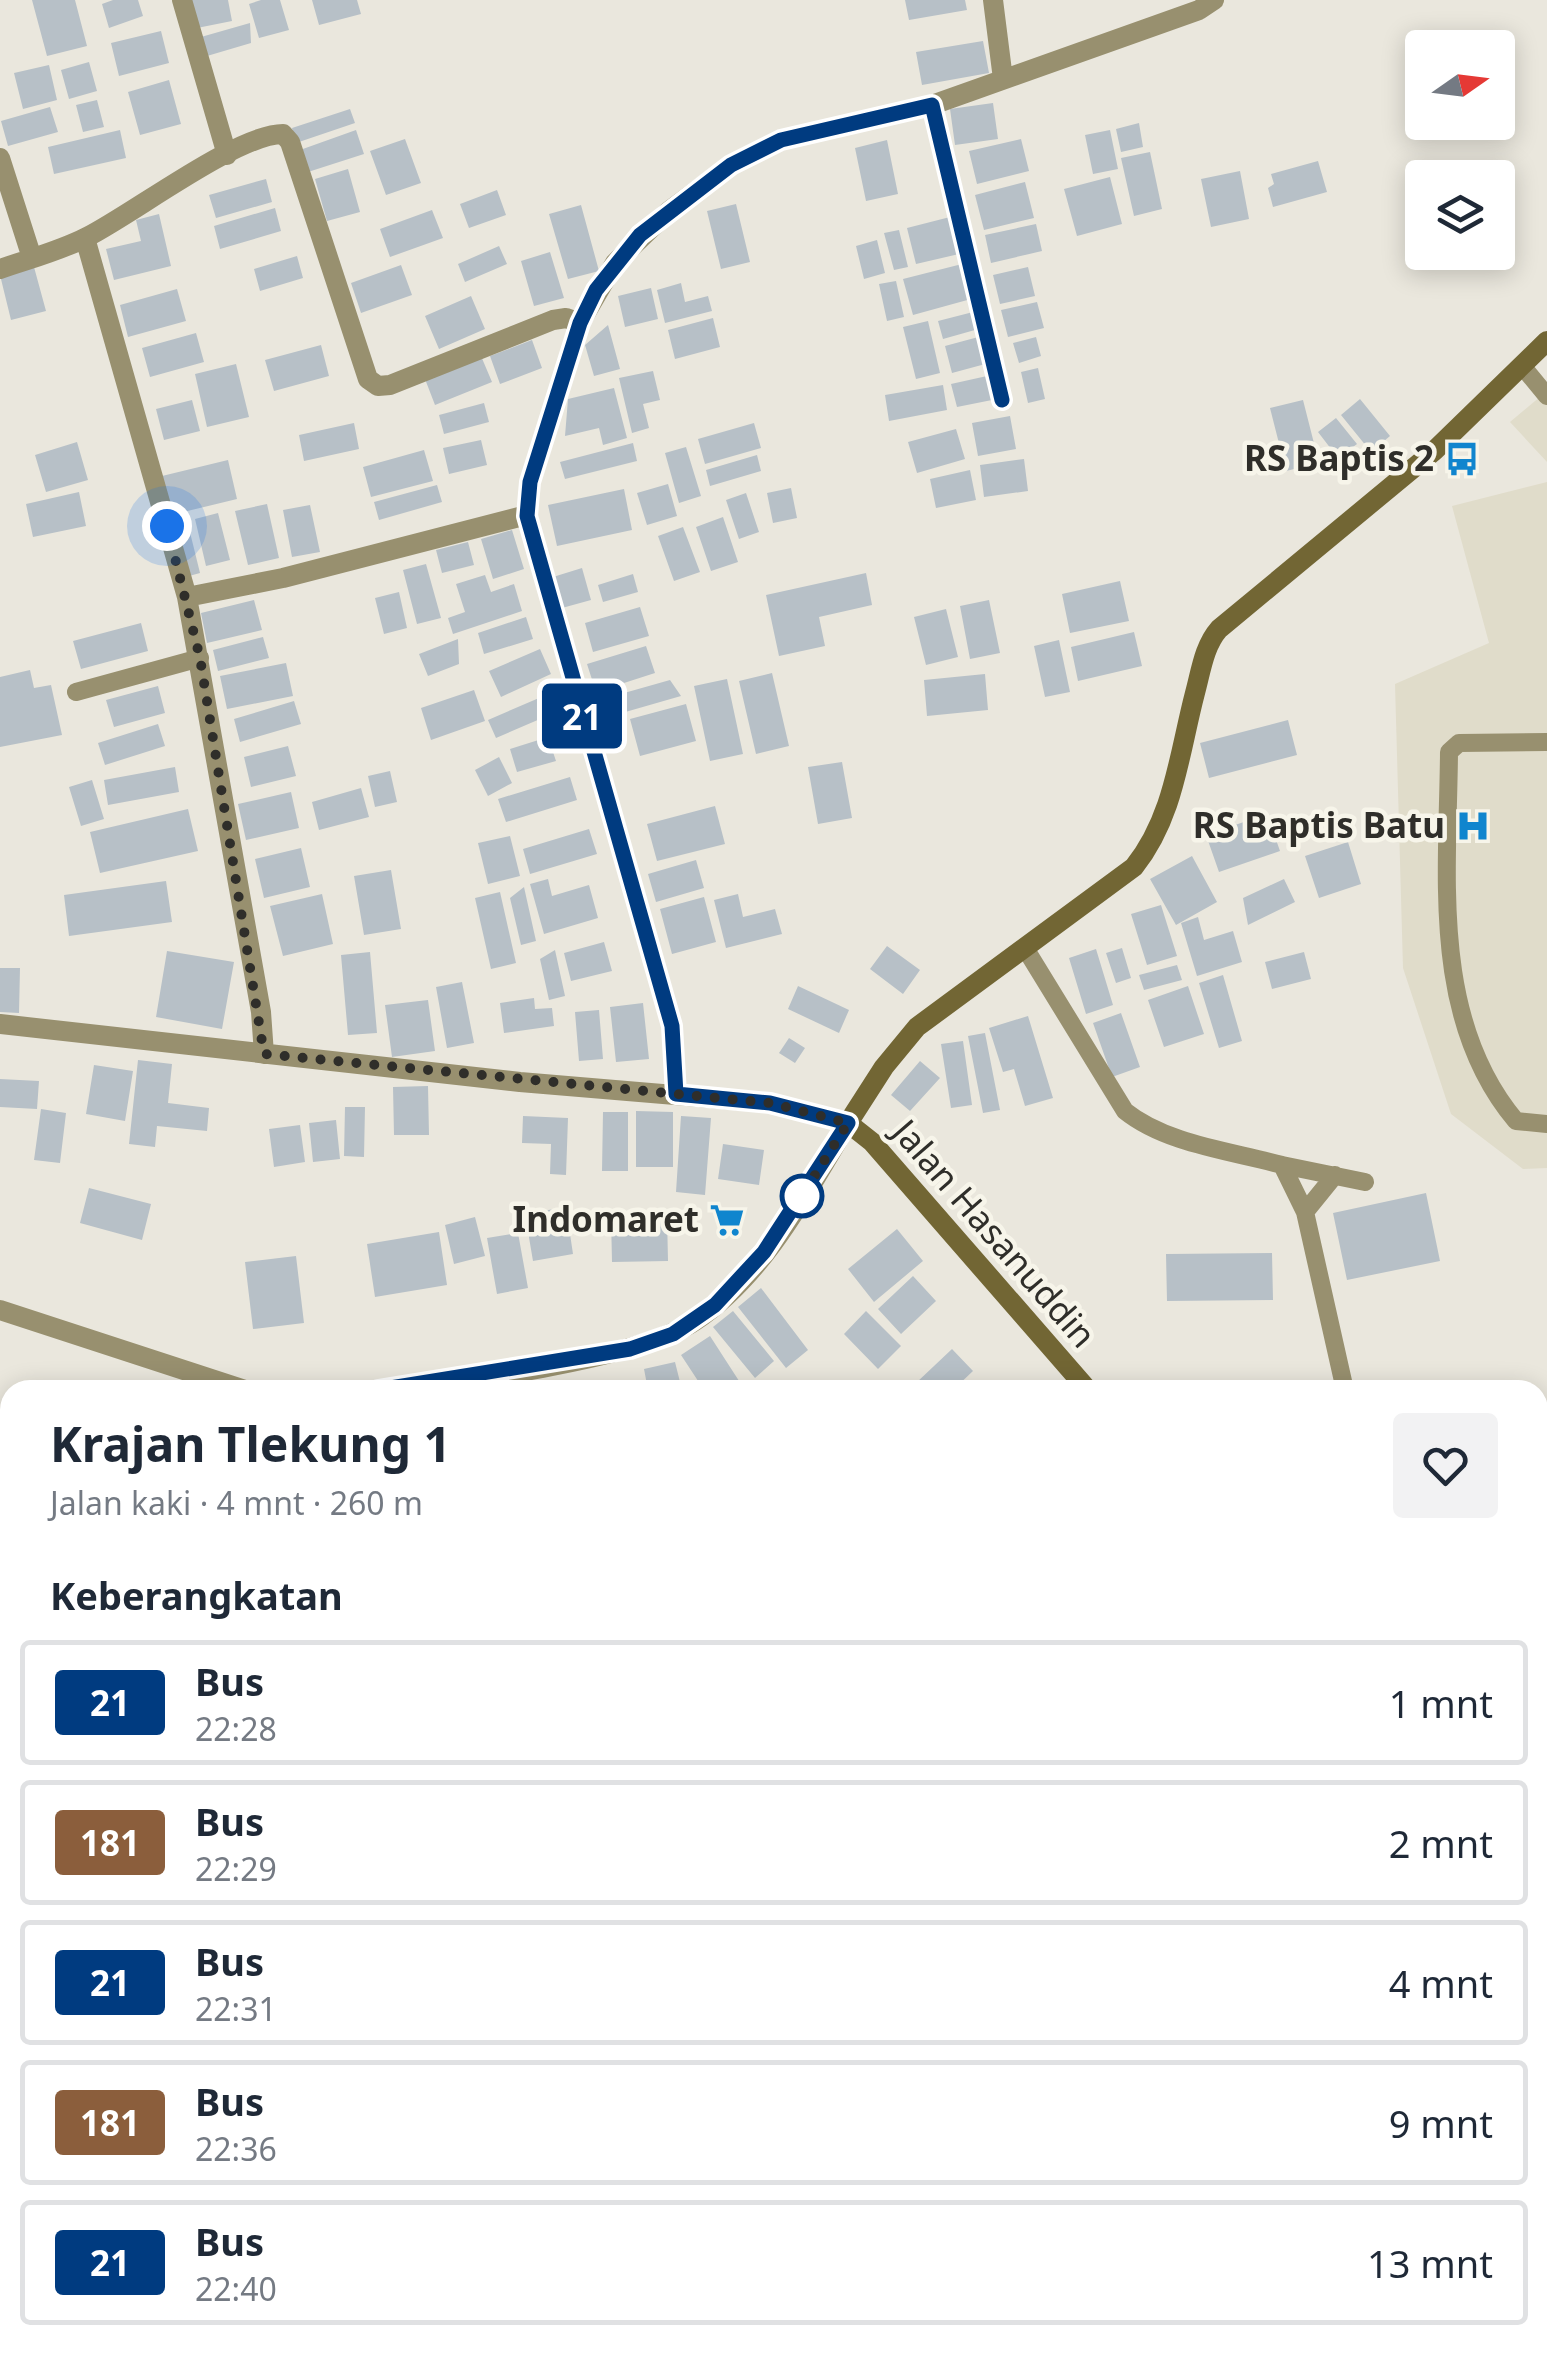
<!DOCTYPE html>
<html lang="id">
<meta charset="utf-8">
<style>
:root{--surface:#fff;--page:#f2f2f3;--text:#1f2937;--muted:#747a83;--line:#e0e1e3}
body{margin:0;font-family:"Noto Sans",sans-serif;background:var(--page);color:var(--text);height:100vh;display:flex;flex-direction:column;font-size:38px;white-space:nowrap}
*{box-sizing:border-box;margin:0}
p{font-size:32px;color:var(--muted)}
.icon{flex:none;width:55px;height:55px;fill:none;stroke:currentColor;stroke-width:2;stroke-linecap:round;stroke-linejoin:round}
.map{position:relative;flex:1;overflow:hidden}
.side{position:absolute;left:0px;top:1380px;width:1548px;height:982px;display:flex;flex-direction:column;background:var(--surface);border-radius:30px 30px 0 0;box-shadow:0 5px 25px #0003}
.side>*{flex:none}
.badge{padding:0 20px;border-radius:8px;font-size:35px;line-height:65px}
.needle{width:65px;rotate:76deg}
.fabs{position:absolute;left:1405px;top:30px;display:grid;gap:20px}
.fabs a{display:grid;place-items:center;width:110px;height:110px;border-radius:10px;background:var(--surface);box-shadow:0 5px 25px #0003;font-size:50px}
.you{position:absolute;width:50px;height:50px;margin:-25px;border:8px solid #fff;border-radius:50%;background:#1a73e8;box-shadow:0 0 0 15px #1a73e833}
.map>.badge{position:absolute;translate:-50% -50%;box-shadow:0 0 0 5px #fff}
h2{padding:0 50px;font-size:38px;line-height:90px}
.round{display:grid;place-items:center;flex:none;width:105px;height:105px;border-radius:10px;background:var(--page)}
.overview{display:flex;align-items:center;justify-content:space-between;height:170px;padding:0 50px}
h1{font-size:48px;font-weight:700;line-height:75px}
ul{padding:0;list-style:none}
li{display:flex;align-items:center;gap:30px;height:125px;margin:0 20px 15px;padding:0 30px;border:5px solid var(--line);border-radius:10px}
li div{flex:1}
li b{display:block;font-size:38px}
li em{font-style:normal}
li .badge{min-width:110px;font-weight:700;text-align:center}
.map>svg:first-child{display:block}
</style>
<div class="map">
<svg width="1547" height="2362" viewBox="0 0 1547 2362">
<rect width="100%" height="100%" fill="#eae7dd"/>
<path fill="#e0dcca" d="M1547 391V462L1510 422Z
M1547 482V1168L1523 1169 1451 1114 1403 968 1395 684 1489 643 1452 506Z"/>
<path fill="#b7c0c7" d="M32 0H75L87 46 47 56Z
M113 0H138L143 16 109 28 102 4Z
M191 0H228L232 21 197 28Z
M261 0H280L289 30 259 38 249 4Z
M312 0H357L361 14 319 25Z
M905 0H965L967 10 909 20Z
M250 23 251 43 207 56 201 37Z
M161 31 169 63 119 76 111 43Z
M983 41 989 73 922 85 916 52Z
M89 62 97 91 69 99 61 70Z
M49 65 57 100 23 109 14 73Z
M169 80 181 124 140 135 128 92Z
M97 100 104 127 83 132 76 105Z
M993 103 998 139 955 145 950 109Z
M50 107 58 132 8 146 1 121Z
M350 109 355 123 296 143 292 128Z
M1139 123 1143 147 1121 152 1116 129Z
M120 130 126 158 54 174 48 147Z
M356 130 364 154 308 172 300 150Z
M1110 130 1118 169 1093 174 1085 135Z
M405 139 421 183 386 195 370 151Z
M1021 139 1029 171 977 184 969 151Z
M887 140 898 194 866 201 855 148Z
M1150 152 1162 209 1134 216 1121 158Z
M1318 161 1327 192 1273 207 1268 188 1274 184 1271 174Z
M348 169 360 212 327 221 315 179Z
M1240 171 1249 219 1211 227 1201 179Z
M1110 177 1122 224 1077 236 1064 189Z
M266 179 272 202 216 218 209 195Z
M1025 182 1034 218 984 230 975 195Z
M497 190 506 215 469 228 460 204Z
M736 204 750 262 721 269 707 211Z
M581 205 599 271 568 279 549 214Z
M275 208 281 231 220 249 214 226Z
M432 210 443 238 390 257 380 229Z
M159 214 171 266 114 280 106 249 141 241 136 220Z
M950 217 959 254 916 264 907 228Z
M1036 224 1042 251 991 263 985 235Z
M899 230 908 267 894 270 884 233Z
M877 240 885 273 864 279 856 246Z
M499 246 507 264 465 282 458 264Z
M550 252 564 298 534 306 521 261Z
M297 256 303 278 260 291 254 269Z
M962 264 971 299 913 315 903 279Z
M401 265 412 295 361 313 351 283Z
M34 267 46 311 11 320 0 275Z
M1028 267 1035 296 1000 304 993 275Z
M896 281 904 317 887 321 879 284Z
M681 283 685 302 708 296 712 311 665 323 657 290Z
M651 288 658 319 625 327 618 296Z
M177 289 186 321 128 337 120 305Z
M471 296 485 329 439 349 425 316Z
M1037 302 1044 328 1008 337 1001 310Z
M977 311 982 328 943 339 938 321Z
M713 318 720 347 675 359 668 330Z
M928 321 940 373 916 379 903 327Z
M608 325 620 369 594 376 585 345Z
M196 333 204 362 150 377 142 348Z
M982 336 989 363 952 373 945 346Z
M1036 337 1041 356 1019 363 1013 343Z
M532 340 542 368 500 384 490 356Z
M321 345 329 376 274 391 265 360Z
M481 356 492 382 435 405 425 379Z
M236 364 249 417 207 427 195 374Z
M1038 368 1045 399 1028 403 1021 372Z
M653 371 660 400 643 404 649 428 632 433 619 378Z
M987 376 992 400 957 407 951 384Z
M943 385 947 410 889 421 885 395Z
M614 388 627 438 603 445 599 428 565 436 568 399Z
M1360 399 1390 436 1371 452 1341 415Z
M192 400 200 431 164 440 156 409Z
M1303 400 1319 463 1286 471 1270 408Z
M484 403 489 422 444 434 439 415Z
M1010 416 1016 449 978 456 972 423Z
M1336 418 1357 444 1338 458 1318 432Z
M354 423 359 449 304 461 299 435Z
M754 423 761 448 705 464 698 439Z
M956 429 965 459 917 473 908 442Z
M481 440 487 465 449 474 443 448Z
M77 442 88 480 46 492 35 455Z
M633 443 637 461 565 479 560 462Z
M686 447 701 496 679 503 665 453Z
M424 450 433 481 371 497 363 467Z
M757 455 761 471 710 486 706 470Z
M1024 459 1028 491 984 497 980 465Z
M228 460 237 499 171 515 162 476Z
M970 470 976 500 936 508 930 479Z
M668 484 677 516 647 525 637 493Z
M437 485 442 502 379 520 374 502Z
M791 488 797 518 773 523 767 493Z
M624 489 632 530 557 546 548 505Z
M79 492 86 526 33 537 26 504Z
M746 493 759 532 739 539 726 500Z
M267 504 279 558 248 565 235 511Z
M310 505 320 552 292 557 283 510Z
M218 513 230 560 206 566 195 519Z
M723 517 738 562 711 571 696 527Z
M187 520 200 573 189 576 175 523Z
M683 527 700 572 674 581 658 536Z
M512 530 524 569 493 579 481 539Z
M468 542 474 565 442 573 436 550Z
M426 564 441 618 417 624 403 570Z
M582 568 591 600 562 608 553 577Z
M866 573 872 605 819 617 825 646 779 656 766 595Z
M633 574 638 592 603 602 598 585Z
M485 575 491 592 514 584 522 611 453 634 448 618 465 612 456 584Z
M1120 581 1129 621 1070 633 1062 594Z
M399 592 407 628 384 634 375 598Z
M254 600 262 630 207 643 201 613Z
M989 600 1000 653 970 659 960 606Z
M640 607 649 636 593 652 585 623Z
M946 609 958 657 926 665 914 617Z
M526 617 533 639 484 654 478 633Z
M141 623 148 651 81 669 73 641Z
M1134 632 1142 666 1078 681 1071 647Z
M263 637 269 658 218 671 213 650Z
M458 639 459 664 428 676 419 654Z
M1059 640 1070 692 1045 697 1034 646Z
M646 646 655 673 596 692 587 664Z
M540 649 551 674 501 697 489 671Z
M286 663 293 696 227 709 220 676Z
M30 670 34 688 51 685 62 735 0 747V677Z
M772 673 789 746 756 754 739 681Z
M985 674 988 710 927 716 924 680Z
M727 679 743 754 710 761 694 686Z
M670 680 681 696 608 717 603 699Z
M158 686 165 713 114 727 106 700Z
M474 690 485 721 431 740 421 708Z
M539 698 547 716 496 738 488 720Z
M294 701 301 724 240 742 234 719Z
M686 704 696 741 640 756 630 719Z
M1288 720 1297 755 1209 778 1200 743Z
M158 724 165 746 105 765 98 743Z
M548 737 556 761 517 772 510 749Z
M288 746 296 776 251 787 244 757Z
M499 757 512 783 488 796 475 770Z
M842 762 852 818 818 824 808 767Z
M175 767 179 792 108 805 104 780Z
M390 771 397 802 375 807 368 776Z
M570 777 577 800 506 822 498 799Z
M92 780 104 819 81 826 69 787Z
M361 788 369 817 319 830 312 802Z
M291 792 299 828 246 840 238 804Z
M715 806 725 844 657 861 647 824Z
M188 809 198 851 100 873 90 832Z
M1267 814 1280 851 1219 872 1206 835Z
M589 829 597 854 530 874 523 849Z
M510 836 520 876 488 884 478 843Z
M1348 842 1361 884 1319 898 1305 856Z
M301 848 310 887 264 898 255 859Z
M1192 856 1217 902 1176 925 1150 879Z
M696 860 704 888 656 902 648 874Z
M391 870 401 929 364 935 354 876Z
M548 879 552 896 589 885 598 918 544 934 530 884Z
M1284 879 1295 902 1248 925 1243 898Z
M166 881 172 922 69 936 64 895Z
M524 887 536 941 521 945 510 898Z
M500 892 516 963 491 969 475 898Z
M322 894 333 944 283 956 270 906Z
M738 894 743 917 775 909 782 934 726 948 714 900Z
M704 897 716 942 672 954 660 909Z
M1161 905 1177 956 1147 965 1131 914Z
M1198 917 1204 940 1233 931 1242 962 1197 976 1181 923Z
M604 942 612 971 571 981 564 953Z
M887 946 920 970 903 994 870 969Z
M1122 948 1131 978 1116 983 1106 953Z
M1096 949 1113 1005 1086 1014 1069 958Z
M555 950 565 996 549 1000 540 959Z
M167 951 234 962 222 1029 156 1017Z
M370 952 377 1033 348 1035 341 955Z
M1304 952 1311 979 1272 989 1265 962Z
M1177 965 1182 980 1144 990 1139 975Z
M0 968H20L19 1013 0 1012Z
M1223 975 1242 1041 1219 1048 1199 983Z
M462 982 474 1043 447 1048 436 987Z
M798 986 849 1010 839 1033 788 1009Z
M1188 986 1204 1034 1164 1047 1148 1000Z
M534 998 535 1009 552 1008 554 1026 504 1033 500 1003Z
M428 1000 435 1051 392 1057 385 1005Z
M643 1003 649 1059 616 1062 610 1007Z
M599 1010 603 1059 579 1061 575 1012Z
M1121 1013 1140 1067 1112 1077 1093 1023Z
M1028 1016 1053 1098 1025 1106 1014 1069 1003 1072 989 1028Z
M985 1033 1000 1110 983 1113 968 1036Z
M789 1038 805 1048 795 1063 779 1053Z
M963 1041 972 1105 951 1108 941 1044Z
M138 1060 172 1064 168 1103 209 1108 207 1131 157 1126 155 1147 129 1144Z
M920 1061 940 1078 910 1111 891 1095Z
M94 1065 133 1071 125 1121 86 1114Z
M0 1079 39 1081 37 1109 0 1107Z
M428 1086 429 1135H394L393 1087Z
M345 1107H365L364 1157 344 1156Z
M41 1109 66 1113 60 1163 34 1160Z
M636 1111 673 1112V1167H636Z
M603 1112H628V1171H602Z
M523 1116 568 1118 566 1175 550 1174 551 1144 522 1143Z
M681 1116 711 1118 705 1195 676 1192Z
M336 1120 340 1159 313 1162 309 1123Z
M300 1125 305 1162 274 1167 269 1129Z
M723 1144 764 1150 759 1185 718 1179Z
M89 1188 151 1204 142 1240 80 1223Z
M1426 1193 1440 1261 1347 1280 1333 1213Z
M566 1207 573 1254 533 1261 525 1214Z
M667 1216 668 1261 612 1262 611 1217Z
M475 1217 485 1256 454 1264 445 1225Z
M897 1229 923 1261 874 1302 848 1269Z
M439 1232 447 1285 375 1297 367 1244Z
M518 1233 528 1288 497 1294 487 1238Z
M1272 1253 1273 1300 1167 1301 1166 1254Z
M296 1256 304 1323 253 1329 245 1262Z
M913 1276 936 1301 901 1334 878 1309Z
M761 1288 808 1350 786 1368 738 1307Z
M733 1311 774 1361 755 1378 713 1327Z
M866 1311 901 1346 878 1369 844 1334Z
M710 1336 741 1384 731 1390H704L681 1355Z
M952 1349 973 1371 953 1390H923L916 1383Z
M675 1362 682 1390H648L644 1369Z"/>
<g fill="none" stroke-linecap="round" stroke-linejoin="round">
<path stroke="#98906f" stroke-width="18" d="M1523 367 1547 396
M76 692 200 658
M1547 742 1459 743 1449 752C1448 876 1430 1019 1516 1121L1547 1124
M1025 948 1125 1111C1166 1144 1231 1151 1282 1165L1305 1212 1345 1390
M1282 1165 1365 1182
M1305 1212 1335 1175
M1538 1630 1547 1629"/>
<path stroke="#98906f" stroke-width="20" d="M182 0 227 155
M993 0 1003 79
M932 105 1002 400
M0 158 32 258
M85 238 187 597 261 1012 264 1054
M0 269C29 259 60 251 87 237 133 214 237 134 283 134L290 142 368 379 378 386 390 385 553 320 566 318 580 323
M187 597 283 578 527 515
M0 1024 520 1082 770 1103 848 1123
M676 1094 672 1026 527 515 530 483 580 323 615 263 669 211 731 165 781 140 932 105 1199 10 1214 0
M1538 2167 1547 2165"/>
<path stroke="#98906f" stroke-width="20" d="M0 1310 245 1390
M378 1390C453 1384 636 1360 695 1321 764 1275 807 1192 848 1123"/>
<path stroke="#726634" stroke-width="20" d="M1088 1390 872 1142 848 1123 884 1067 917 1027 1134 867C1174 817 1179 754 1195 693 1201 671 1204 646 1219 629L1434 451 1547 341
M1538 2324 1547 2343"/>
</g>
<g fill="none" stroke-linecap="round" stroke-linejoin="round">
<g stroke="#fff" stroke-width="22">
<path id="line" d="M378 1390 630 1349 673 1334 715 1305 764 1252 848 1123 770 1103 676 1094 672 1026 527 516 530 482 580 323 596 290 640 235 731 165 781 140 932 105 1002 400"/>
</g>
<use href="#line" stroke="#003b80" stroke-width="15"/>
<path stroke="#2f2e2a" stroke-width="10" stroke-dasharray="0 18" d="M167 526 200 658 264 1054 770 1103 848 1123 798 1202 802 1196"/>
</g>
<defs>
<g id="bus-bare" transform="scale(2.7)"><path d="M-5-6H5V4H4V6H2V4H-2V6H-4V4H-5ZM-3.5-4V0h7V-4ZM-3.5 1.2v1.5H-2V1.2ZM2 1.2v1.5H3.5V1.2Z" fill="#1085ce" stroke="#f7f5ea" stroke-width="2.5" paint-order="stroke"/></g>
<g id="hospital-bare" transform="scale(2.7)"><path d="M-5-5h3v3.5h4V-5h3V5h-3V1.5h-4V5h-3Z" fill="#1085ce" stroke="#f7f5ea" stroke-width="2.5" paint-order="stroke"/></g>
<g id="supermarket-bare" transform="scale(2.7)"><path d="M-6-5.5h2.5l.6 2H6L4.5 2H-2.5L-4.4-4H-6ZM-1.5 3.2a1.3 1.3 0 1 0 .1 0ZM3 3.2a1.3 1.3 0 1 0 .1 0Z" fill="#1085ce" stroke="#f7f5ea" stroke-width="2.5" paint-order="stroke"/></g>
</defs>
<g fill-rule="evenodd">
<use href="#bus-bare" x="1462" y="459"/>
<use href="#hospital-bare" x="1473" y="826"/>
<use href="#supermarket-bare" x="727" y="1220"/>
</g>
<circle fill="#fff" stroke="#003b80" stroke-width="5" cx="802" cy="1196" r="20"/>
<g text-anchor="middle" stroke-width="9" stroke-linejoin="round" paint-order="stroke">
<g font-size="35" font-weight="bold" fill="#2f2e2a" stroke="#f7f5ea" text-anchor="end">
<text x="1434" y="471">RS Baptis 2</text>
<text x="1445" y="838">RS Baptis Batu</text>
<text x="699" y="1232">Indomaret</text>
</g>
<g font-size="35" fill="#2f2e2a" stroke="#f7f5ea">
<text transform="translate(994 1234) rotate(49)" y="12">Jalan Hasanuddin</text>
</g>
</g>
</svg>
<div class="fabs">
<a><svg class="needle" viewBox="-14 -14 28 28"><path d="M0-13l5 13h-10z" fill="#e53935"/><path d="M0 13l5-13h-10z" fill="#747a83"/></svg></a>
<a><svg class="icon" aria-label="layers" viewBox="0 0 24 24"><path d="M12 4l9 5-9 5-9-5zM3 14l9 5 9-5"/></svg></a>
</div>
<div class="you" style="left:167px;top:526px"></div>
<b class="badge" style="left:582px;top:716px;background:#003b80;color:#fff">21</b>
<section class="side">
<div class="overview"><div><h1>Krajan Tlekung 1</h1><p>Jalan kaki · 4 mnt · 260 m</p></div><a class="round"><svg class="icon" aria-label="heart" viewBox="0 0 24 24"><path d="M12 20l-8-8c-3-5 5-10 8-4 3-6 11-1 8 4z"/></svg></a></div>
<h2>Keberangkatan</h2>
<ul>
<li><span class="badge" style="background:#003b80;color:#fff">21</span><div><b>Bus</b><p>22:28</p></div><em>1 mnt</em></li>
<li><span class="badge" style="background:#8b5e3c;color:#fff">181</span><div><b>Bus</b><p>22:29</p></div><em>2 mnt</em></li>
<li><span class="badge" style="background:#003b80;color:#fff">21</span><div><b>Bus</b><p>22:31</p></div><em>4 mnt</em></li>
<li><span class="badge" style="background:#8b5e3c;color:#fff">181</span><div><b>Bus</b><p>22:36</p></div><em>9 mnt</em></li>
<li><span class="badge" style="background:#003b80;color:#fff">21</span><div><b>Bus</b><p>22:40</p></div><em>13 mnt</em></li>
</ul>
</section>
</div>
